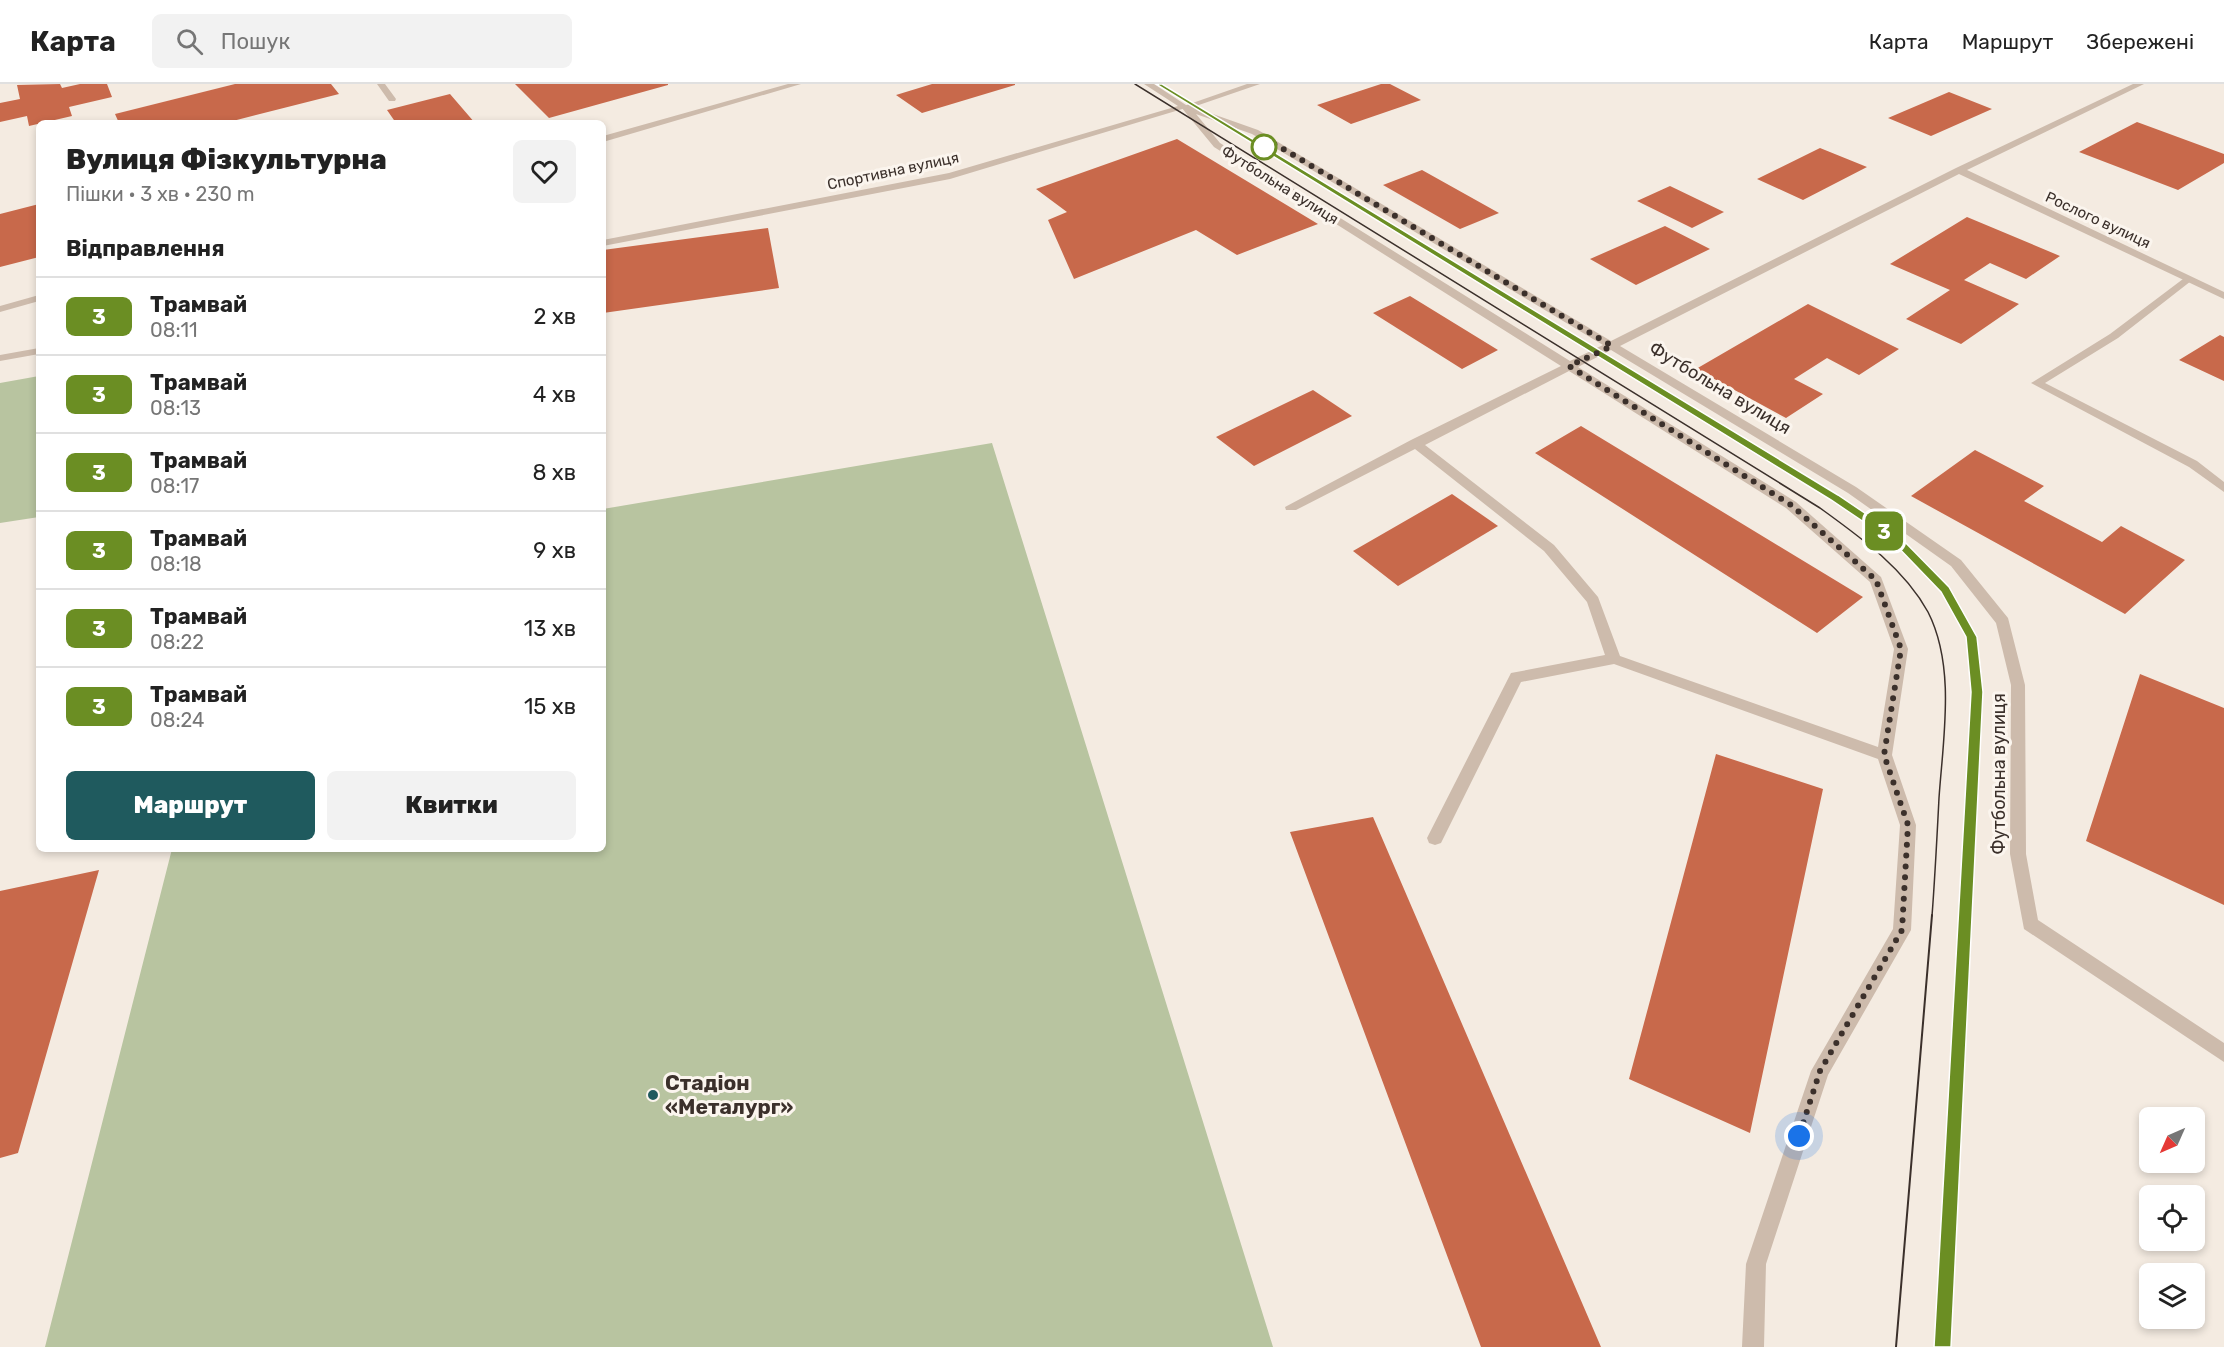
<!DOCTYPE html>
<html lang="uk">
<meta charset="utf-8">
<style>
:root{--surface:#fff;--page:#f2f2f2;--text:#222;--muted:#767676;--line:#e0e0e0;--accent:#1f5a5e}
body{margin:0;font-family:Rubik,sans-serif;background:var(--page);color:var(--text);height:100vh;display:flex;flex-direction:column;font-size:22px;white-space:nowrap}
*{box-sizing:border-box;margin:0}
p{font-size:20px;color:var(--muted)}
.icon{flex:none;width:33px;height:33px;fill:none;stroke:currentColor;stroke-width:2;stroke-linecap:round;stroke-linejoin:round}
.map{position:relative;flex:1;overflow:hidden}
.details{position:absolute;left:36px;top:36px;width:570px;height:732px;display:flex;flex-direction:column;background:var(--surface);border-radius:9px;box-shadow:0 3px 9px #0003}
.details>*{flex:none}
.badge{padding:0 12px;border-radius:9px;font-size:21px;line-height:39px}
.needle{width:39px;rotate:225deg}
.fabs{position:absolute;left:2139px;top:1023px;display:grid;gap:12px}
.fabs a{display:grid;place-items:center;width:66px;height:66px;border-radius:9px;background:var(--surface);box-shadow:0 3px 9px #0003;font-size:30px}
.you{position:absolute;width:30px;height:30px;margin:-15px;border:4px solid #fff;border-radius:50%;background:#1a73e8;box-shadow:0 0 0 9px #1a73e833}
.map>.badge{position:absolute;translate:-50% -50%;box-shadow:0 0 0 3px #fff}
h2{padding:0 30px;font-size:22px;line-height:54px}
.round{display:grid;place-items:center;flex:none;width:63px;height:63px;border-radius:9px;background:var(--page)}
.overview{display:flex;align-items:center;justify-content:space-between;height:102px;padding:0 30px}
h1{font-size:28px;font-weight:800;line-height:45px}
.button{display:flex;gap:12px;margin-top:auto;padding:12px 30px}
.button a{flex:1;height:69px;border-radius:9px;background:var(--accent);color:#fff;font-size:24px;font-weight:800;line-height:69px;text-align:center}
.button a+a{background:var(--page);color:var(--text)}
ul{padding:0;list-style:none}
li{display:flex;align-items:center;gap:18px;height:78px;padding:0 30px;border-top:2px solid var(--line)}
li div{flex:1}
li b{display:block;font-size:22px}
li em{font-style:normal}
li .badge{min-width:66px;font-weight:700;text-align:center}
header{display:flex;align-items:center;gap:36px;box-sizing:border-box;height:84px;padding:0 30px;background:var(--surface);border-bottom:2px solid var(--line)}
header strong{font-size:28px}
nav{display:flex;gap:33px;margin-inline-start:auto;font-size:21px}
.search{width:420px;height:54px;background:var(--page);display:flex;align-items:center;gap:15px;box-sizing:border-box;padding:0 21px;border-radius:9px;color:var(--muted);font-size:22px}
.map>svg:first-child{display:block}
</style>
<header>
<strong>Карта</strong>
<div class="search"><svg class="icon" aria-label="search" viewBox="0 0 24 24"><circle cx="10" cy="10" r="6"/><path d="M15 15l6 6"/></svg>Пошук</div>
<nav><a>Карта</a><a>Маршрут</a><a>Збережені</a></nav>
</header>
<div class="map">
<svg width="2224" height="1263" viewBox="0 0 2224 1263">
<rect width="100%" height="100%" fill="#f4ebe1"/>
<path fill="#b8c4a0" d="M39 292V433L0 439V299Z
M992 359 1273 1263H45L172 765H603V425Z"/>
<path fill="#c8694b" d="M60 0 62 4 80 0H107L112 13 69 23 72 32 29 42 27 32 0 38V19L20 15 17 1Z
M235 0H331L339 10 225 39H119L115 30Z
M515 0H668V1L549 34Z
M932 0H1015V1L922 29 896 11Z
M1381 0H1390L1421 16 1351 40 1317 21Z
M1949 8 1992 25 1931 52 1888 34Z
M450 10 475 39H396L387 26Z
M2137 38 2224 70V79L2178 106 2079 68Z
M1177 55 1318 140 1237 171 1196 146 1074 195 1048 136 1067 128 1036 105Z
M1820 64 1867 83 1803 116 1757 95Z
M1422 86 1499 129 1460 145 1383 101Z
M1670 102 1724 128 1692 144 1637 117Z
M39 120V173L0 183V130Z
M1967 133 2060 172 2026 195 1990 179 1964 196 2019 220 1961 260 1906 235 1950 206 1890 180Z
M1665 142 1710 165 1636 201 1590 175Z
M768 144 779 204 603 229V166Z
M1410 212 1498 266 1462 285 1373 229Z
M1808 220 1899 265 1859 291 1827 274 1794 295 1823 310 1786 334 1696 285Z
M2220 251 2224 253V297L2179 276Z
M1313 306 1352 332 1254 382 1216 353Z
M1581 342 1863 513 1817 549 1535 369Z
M1975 366 2044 402 2024 417 2102 458 2121 442 2185 476 2125 530 1911 412Z
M1452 410 1498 442 1398 502 1353 467Z
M2140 590 2224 624V821L2086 757Z
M1716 670 1823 705 1750 1049 1629 995Z
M1373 733 1601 1263H1481L1290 748Z
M99 786 18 1069 0 1074V807Z"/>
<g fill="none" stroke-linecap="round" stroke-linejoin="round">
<path fill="#cdbbac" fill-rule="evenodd" d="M377 0H385L396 15 395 17H389Z
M2187 192 2192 195 2191 197 2118 254 2045 299 2197 377 2224 398V408L2189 383 2031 299 2110 250Z"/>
<path fill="#cdbbac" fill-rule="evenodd" d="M788 0H801L603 58V52Z
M1247 0H1260L1193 23 1258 46 1611 257 1956 84 2133 0H2144L1967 86 2224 208V215L1959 90 1620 262 1856 403 1961 476 2008 534 2025 601 2026 770 2038 836 2224 959V978L2024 845 2010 770 2011 601 1996 539 1951 482 1848 409 1611 266 1578 283 1796 418 1881 493 1908 565 1892 671 1916 741 1911 846 1828 991 1766 1180 1764 1263H1742L1746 1180 1811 987 1893 845 1900 741 1878 675 1614 580 1521 598 1441 759 1435 761 1429 759 1427 754 1511 589 1605 571 1587 518 1544 467 1415 365 1296 426H1286L1285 423 1411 356 1561 282 1214 63 1181 23ZM1196 30 1252 50 1603 261 1570 277 1220 59ZM1569 287 1786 424 1870 498 1894 565 1878 663 1620 572 1598 513 1554 461 1425 361Z
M39 211V217L0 228V222Z"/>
<path fill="#cdbbac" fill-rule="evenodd" d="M1144 0H1154L1189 23 950 95 603 162V156L949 89 1178 22Z
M39 264V270L0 277V271Z"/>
<path stroke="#3b302b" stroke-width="1.5" d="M1135 0 1820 424C1860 453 1904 484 1928 528 1956 583 1943 655 1939 714 1937 753 1935 793 1932 832
M1160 0 1834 413 1895 454 1945 506 1972 553 1977 608 1965 832"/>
<path stroke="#3b302b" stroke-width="2" d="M1896 1263 1932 831
M1942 1263 1965 831"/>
</g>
<path fill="#6b8e23" stroke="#fff" stroke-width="1.5" d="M1156 0H1162L1838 411 1899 452 1949 503 1977 553 1983 608 1951 1263H1934L1971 608 1966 553 1941 508 1892 457 1831 416Z"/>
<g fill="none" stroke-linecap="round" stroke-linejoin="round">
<path stroke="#3b302b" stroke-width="6" stroke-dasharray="0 10.8" d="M1264 63 1275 60 1612 262 1569 282 1791 421 1876 496 1901 565 1884 671 1908 741 1902 846 1820 987 1799 1052"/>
</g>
<circle fill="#fff" stroke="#6b8e23" stroke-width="3" cx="1264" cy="63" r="12"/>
<circle fill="#1f5a5e" stroke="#fbf5ee" stroke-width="2" cx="653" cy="1011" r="6"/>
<g text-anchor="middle" stroke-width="6" stroke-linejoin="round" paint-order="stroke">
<g font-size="15" fill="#3b302b" stroke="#fbf5ee">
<text transform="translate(893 87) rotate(-12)" y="5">Спортивна вулиця</text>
<text transform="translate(1280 101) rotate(32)" y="5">Футбольна вулиця</text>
<text transform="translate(2098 136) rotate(25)" y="5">Рослого вулиця</text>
</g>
<g font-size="18" fill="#3b302b" stroke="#fbf5ee">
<text transform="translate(1720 304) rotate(31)" y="6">Футбольна вулиця</text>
<text transform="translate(1999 690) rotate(-90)" y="6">Футбольна вулиця</text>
</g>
<g font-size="21" font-weight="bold" fill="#3b302b" stroke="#fbf5ee" text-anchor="start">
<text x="665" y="1006">Стадіон<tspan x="665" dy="24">«Металург»</tspan></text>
</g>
</g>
</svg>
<div class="fabs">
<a><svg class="needle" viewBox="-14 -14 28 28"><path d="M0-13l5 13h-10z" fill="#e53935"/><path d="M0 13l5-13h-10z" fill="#767676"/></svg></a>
<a><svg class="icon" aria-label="locate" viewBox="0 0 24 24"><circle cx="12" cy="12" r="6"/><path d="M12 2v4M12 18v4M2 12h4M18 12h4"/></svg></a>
<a><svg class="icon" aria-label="layers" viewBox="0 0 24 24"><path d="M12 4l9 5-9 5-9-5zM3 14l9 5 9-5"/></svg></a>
</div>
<div class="you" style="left:1799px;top:1052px"></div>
<b class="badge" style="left:1884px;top:447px;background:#6b8e23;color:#fff">3</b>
<section class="details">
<div class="overview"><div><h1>Вулиця Фізкультурна</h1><p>Пішки · 3 хв · 230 m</p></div><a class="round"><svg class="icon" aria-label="heart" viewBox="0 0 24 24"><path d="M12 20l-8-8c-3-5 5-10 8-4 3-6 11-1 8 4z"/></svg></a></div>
<h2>Відправлення</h2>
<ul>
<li><span class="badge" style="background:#6b8e23;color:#fff">3</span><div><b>Трамвай</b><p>08:11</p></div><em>2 хв</em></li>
<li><span class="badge" style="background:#6b8e23;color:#fff">3</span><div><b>Трамвай</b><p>08:13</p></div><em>4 хв</em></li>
<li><span class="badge" style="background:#6b8e23;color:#fff">3</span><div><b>Трамвай</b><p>08:17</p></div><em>8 хв</em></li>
<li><span class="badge" style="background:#6b8e23;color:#fff">3</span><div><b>Трамвай</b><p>08:18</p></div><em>9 хв</em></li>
<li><span class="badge" style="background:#6b8e23;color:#fff">3</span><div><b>Трамвай</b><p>08:22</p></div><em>13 хв</em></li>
<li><span class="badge" style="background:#6b8e23;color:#fff">3</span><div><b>Трамвай</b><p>08:24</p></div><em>15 хв</em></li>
</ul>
<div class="button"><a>Маршрут</a><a>Квитки</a></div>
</section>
</div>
